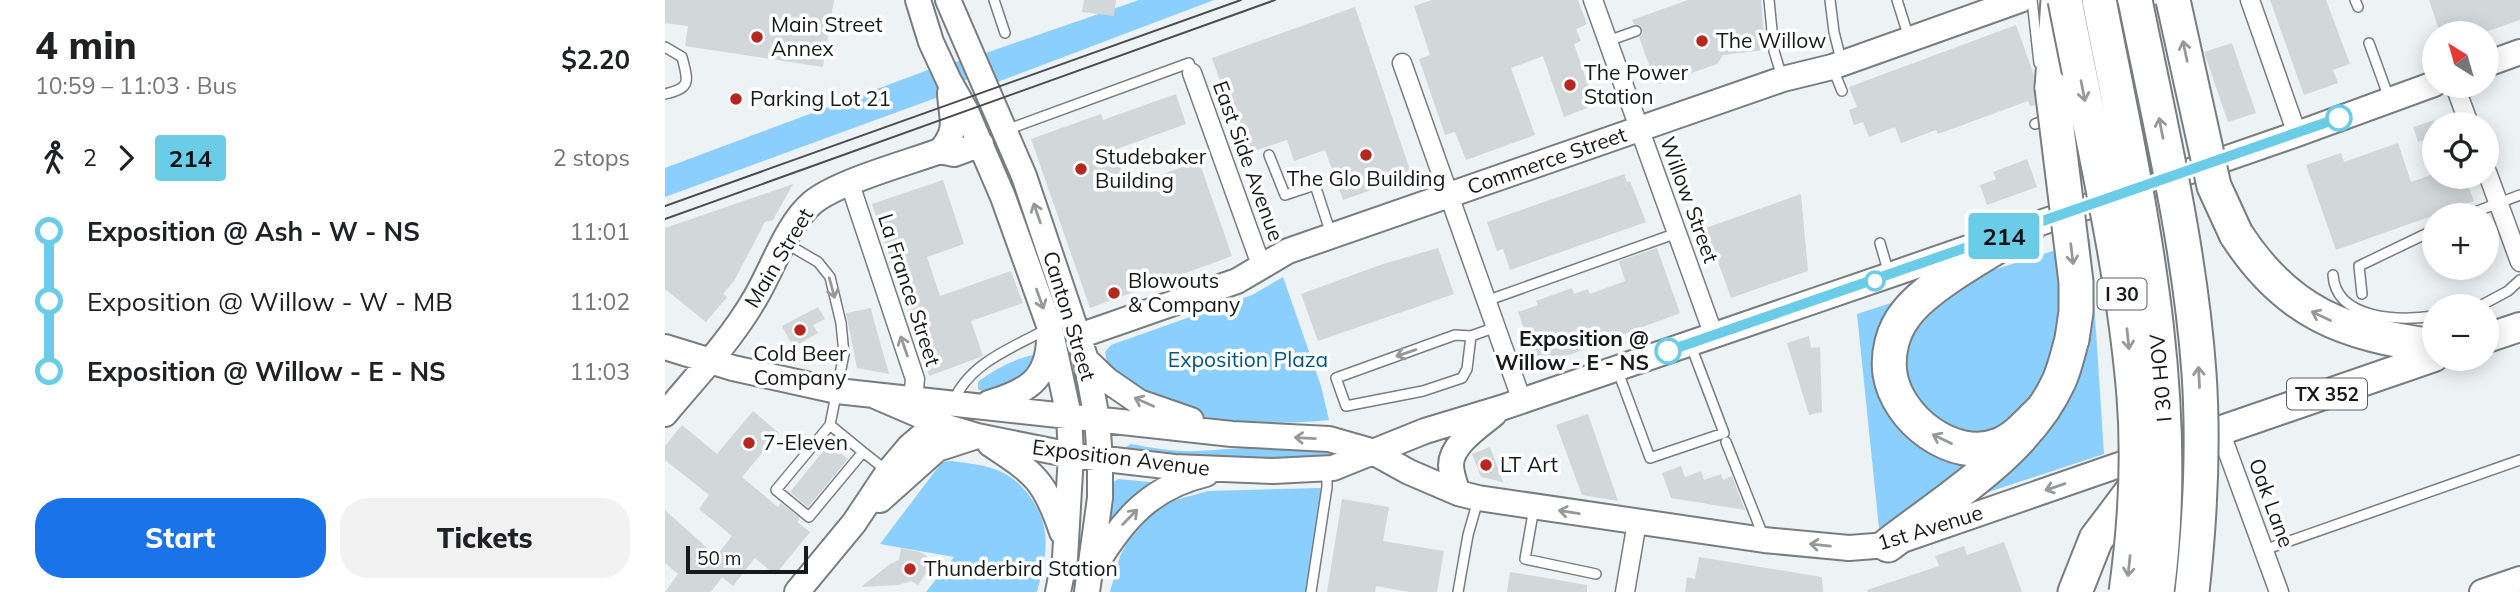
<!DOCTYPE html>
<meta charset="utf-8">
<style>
:root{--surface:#fff;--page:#f2f2f2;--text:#202124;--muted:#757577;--accent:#1a73e8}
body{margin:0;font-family:Mulish,sans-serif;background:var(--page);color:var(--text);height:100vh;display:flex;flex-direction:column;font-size:26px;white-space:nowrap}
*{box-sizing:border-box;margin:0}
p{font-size:23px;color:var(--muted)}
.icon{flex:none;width:38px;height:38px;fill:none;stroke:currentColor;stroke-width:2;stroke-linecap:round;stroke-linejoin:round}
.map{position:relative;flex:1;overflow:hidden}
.side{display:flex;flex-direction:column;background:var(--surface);width:665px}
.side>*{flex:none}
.badge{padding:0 14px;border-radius:5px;font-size:24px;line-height:46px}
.needle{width:46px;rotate:323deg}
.buttons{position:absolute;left:1757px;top:21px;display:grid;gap:14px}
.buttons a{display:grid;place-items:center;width:77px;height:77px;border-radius:50%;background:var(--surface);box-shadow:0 4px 18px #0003;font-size:35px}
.scale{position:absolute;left:21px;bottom:18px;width:122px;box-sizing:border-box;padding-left:7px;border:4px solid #17191a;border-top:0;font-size:19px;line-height:24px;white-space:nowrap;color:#17191a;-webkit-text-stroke:5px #fff;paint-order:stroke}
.map>.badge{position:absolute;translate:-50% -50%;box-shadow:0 0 0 4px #fff}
.legs{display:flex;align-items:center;gap:10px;height:77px;padding:0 35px;font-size:23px}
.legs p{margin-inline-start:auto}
.headline{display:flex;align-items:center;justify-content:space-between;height:119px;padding:0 35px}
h1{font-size:38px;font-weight:800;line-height:52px}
.cta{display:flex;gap:14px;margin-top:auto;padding:14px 35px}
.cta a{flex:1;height:80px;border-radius:28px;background:var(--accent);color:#fff;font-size:28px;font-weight:800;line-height:80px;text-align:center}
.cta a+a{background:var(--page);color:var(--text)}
ul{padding:0 35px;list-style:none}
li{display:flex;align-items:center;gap:24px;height:70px;font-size:26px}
li i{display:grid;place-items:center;width:10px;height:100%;margin:0 9px;background:currentColor}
li i::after{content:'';width:18px;height:18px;margin:-9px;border:5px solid;border-radius:50%;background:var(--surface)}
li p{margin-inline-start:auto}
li:first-child i{background:linear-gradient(#0000 50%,currentColor 0)}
li:last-child i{background:linear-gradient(currentColor 50%,#0000 0)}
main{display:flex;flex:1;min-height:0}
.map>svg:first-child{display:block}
</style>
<main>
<section class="side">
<div class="headline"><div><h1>4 min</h1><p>10:59 – 11:03 · Bus</p></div><b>$2.20</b></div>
<div class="legs"><svg class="icon" aria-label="walk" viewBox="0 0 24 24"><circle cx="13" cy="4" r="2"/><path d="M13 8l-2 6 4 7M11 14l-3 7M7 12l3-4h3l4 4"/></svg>2<svg class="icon" aria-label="forward" viewBox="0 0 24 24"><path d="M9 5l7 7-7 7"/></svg><b class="badge" style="background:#6bcce7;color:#111">214</b><p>2 stops</p></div>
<ul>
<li><i style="color:#6bcce7"></i><b>Exposition @ Ash - W - NS</b><p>11:01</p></li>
<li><i style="color:#6bcce7"></i><span>Exposition @ Willow - W - MB</span><p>11:02</p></li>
<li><i style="color:#6bcce7"></i><b>Exposition @ Willow - E - NS</b><p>11:03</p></li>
</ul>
<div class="cta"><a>Start</a><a>Tickets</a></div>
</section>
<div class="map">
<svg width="1855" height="592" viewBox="0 0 1855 592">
<rect width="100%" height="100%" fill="#edf2f5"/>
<path fill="#8acffd" d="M474 0H549L327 84 322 73 273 89 276 96 0 197V168L263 70 315 55Z
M1425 239 1439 454 1214 528 1192 314Z
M618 277 656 386 664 420C606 426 533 424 481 397 468 389 455 376 443 366L440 352 446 345 587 295Z
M368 355 373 359 357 382 319 392 313 389V382C328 370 349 359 368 355Z
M466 444C487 448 511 452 532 451 574 449 630 442 669 455L549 461 458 449Z
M285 461C320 465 344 467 366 498 388 530 381 556 372 592H261L289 557 215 544 277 462Z
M453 479 495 483 444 531 447 483Z
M655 488 659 491 643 592H445L455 556 463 541 489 511 507 501 543 491Z"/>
<path fill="#d2d7da" d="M0 0H169L158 67 20 46 23 26 0 23Z
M419 0H451L449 16 417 12Z
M767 0H913L922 24 911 29 916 41 909 44 930 105 899 117 878 56 846 68 870 135 801 160 790 132 780 135 754 59 765 55 749 6Z
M1023 0H1096L1100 50 1058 55 1052 64 996 84H991L974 37 978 33 977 28 969 24 967 20Z
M1605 0H1661L1685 64 1668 70 1673 83 1639 95Z
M1764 0H1855V20L1817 33H1775Z
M690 7 747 176 678 200 660 150 629 161 622 140 581 154 547 58Z
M1351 25 1369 75 1370 105 1365 106 1363 101 1273 134 1271 130 1236 143 1230 127 1204 137 1198 122 1189 125 1184 110 1192 107 1184 87Z
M1567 43 1591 113 1563 122 1539 52Z
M511 94 521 124 449 150 462 187 534 161 567 256 425 308 366 139 436 114 438 120Z
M1769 120V137L1753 142 1748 127Z
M1733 143 1746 182 1769 174V177H1800L1809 201 1671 250 1641 165 1676 153 1679 162Z
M1362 159 1372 187 1322 205 1315 185 1331 179 1328 172Z
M959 174 962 182 965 181 981 222 845 270 838 249 832 251 822 222Z
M278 180 299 244 262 257 275 296 346 271 358 303 306 321 318 356 264 376 207 204Z
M128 184 108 220 100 222 69 281 58 294 62 297 41 322 0 289V228Z
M1136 194 1143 271 1066 298 1041 228Z
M773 248 789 294 653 341 636 294 718 264Z
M992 248 1015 313 872 367 853 312 873 305 871 301 907 288 909 294 923 289 925 294 960 281 954 261Z
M153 307 160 319 148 325 153 333 128 347 117 326Z
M206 308 209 321 224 374 192 368 181 313Z
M1144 336 1146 348 1155 347 1157 412 1144 415 1122 343Z
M88 411 114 433 77 477 113 507 116 503 135 518 132 522 145 532 110 575 90 558 68 586 57 577 46 592H0L13 574 0 563V510L51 556 67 536 34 509 44 495 0 460V446L17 425 52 454Z
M923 414 953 501 917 495 891 425Z
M164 444 183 459 143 507 125 492Z
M825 447 838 482 816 477 807 454Z
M1016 466 1020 477 1036 471 1039 480 1056 474 1058 480 1067 476 1080 510 1006 498 997 473Z
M677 499 724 507 718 541 779 551 772 592H745L711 586 710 592H662Z
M1339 542 1357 592H1203L1202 590 1274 566 1270 556 1299 546 1302 555Z
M236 548 255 552 275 565 266 577 261 573 253 585 246 581 234 585 196 587 225 564 234 560Z
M1034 557 1157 577 1158 592H1020L1022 577 1030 579Z
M845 572 922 585V592H842Z"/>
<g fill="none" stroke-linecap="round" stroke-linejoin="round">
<g stroke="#787d80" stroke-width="12">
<path id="lane" d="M329 0 340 33
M1104 0 1109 51 1117 77
M1165 0 1169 32 1176 60
M1232 0 1244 38
M1367 0 1374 63
M1690 0 1693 7
M943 41 971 31
M1704 43 1724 98
M0 47 17 57C23 81 27 88 0 94
M1168 69 1177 91
M1370 124 1381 120
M341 130 524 63 527 73
M604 155 620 195 650 185 666 234
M1802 215 1855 195
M1215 243 1224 274
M122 244 153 262 165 277 176 323 179 354 165 425 111 490 144 517 198 452 165 425
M1668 275C1671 320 1735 321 1769 316
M1697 294 1694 266 1769 230
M821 301 1012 233
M1815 306 1843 291 1855 280
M806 336 802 369 797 378 758 391 681 406 671 378 790 335 806 336 831 327
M952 369 985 458 1059 433 1026 346
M288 402C304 363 347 348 382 329
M1061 442 1099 538
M198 452 221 470
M869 508 860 559 931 574
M1599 550 1855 460
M646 592 662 487V469
M793 592 803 535 813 500"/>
</g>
<g stroke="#787d80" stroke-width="21">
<path id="street" d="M928 0 1049 336
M1585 0 1632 134
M737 63 857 401
M527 73 596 265
M1790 86 1804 124
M1822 172 1855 262
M185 184 250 379 247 408
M1555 431 1614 592
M960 592 972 522"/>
</g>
<g stroke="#787d80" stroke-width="28">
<path id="secondary" d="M253 0 266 42 284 81 301 111 338 197 385 328 404 416 406 455 400 558 393 592
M283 0 359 176 421 360 432 419 435 459V498L422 592
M1822 64 1855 52
M275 151C295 129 286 118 285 93
M414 336 572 281 623 251 1118 79 1167 67 1355 0
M0 347 68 368 172 391 567 434 664 439 706 451 744 472 793 493 813 498 1099 540 1184 548 1223 545 1486 454
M421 360 442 380 474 402 526 420
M210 396 282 427 312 436 406 455 509 467 608 471 668 468 760 431 836 408 1225 275 1632 134 1769 84
M324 403C360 392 383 381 384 339
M0 414C31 377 65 341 89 300 107 271 121 225 147 203 172 182 242 163 275 151L289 154 316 144
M325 444C370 474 379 479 397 532
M793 493C790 484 786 474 786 465 786 444 815 426 829 414
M215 500 272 449 312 436
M430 566C458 519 486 487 541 474
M132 592 189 523 223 472 244 447 257 436 282 427
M1817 592 1855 579"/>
</g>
<g stroke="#787d80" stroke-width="32">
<path id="primary" d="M1822 338 1855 327
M1499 450 1769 357"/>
</g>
<g stroke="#787d80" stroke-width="37">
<path id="highway" d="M1387 88 1393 0
M1363 228C1330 249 1263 284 1241 314 1228 330 1222 353 1225 374 1232 419 1288 463 1334 445 1352 438 1365 421 1379 408
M1571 234C1622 313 1679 334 1769 346
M1223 545C1282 499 1362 452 1394 381 1400 368 1403 353 1407 339
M1410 592 1431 539 1480 474"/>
</g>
<use href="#lane" stroke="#fff" stroke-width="9"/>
<use href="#street" stroke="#fff" stroke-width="18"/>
<use href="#secondary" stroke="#fff" stroke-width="24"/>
<use href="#primary" stroke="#fff" stroke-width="28"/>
<use href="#highway" stroke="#fff" stroke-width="33"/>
<path stroke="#4a4c4e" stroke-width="2" d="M0 206 576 0
M0 219 610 0"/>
<g stroke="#787d80" stroke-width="37" stroke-linecap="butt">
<path id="highway-bridge" d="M1400 0C1425 132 1458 263 1469 396 1474 461 1470 528 1461 592
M1434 0C1472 195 1519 392 1492 592
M1470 0C1495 124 1525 247 1534 373 1539 446 1535 520 1527 592
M1508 0 1549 186 1571 234
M1387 88 1411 282V312L1407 339"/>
</g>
<use href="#highway-bridge" stroke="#fff" stroke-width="33"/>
</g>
<defs><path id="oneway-shaft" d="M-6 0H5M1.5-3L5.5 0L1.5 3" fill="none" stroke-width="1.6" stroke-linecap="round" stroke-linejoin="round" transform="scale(1.75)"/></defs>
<g stroke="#979898">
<use href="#oneway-shaft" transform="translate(1520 51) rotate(-102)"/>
<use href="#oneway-shaft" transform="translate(1418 91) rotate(79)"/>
<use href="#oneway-shaft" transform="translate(1496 128) rotate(-101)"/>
<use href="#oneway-shaft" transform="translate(372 213) rotate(-109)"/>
<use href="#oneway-shaft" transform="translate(1407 254) rotate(83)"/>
<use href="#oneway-shaft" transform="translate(167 288) rotate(75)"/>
<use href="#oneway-shaft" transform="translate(375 299) rotate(70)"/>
<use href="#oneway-shaft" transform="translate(1656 316) rotate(-155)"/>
<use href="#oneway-shaft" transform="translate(1463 339) rotate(84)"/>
<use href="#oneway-shaft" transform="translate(239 346) rotate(-109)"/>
<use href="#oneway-shaft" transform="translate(741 353) rotate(161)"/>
<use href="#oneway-shaft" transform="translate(1534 377) rotate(-93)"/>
<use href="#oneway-shaft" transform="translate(479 402) rotate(-156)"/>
<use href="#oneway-shaft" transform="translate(640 438) rotate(-177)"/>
<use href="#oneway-shaft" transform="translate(1277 439) rotate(-154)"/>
<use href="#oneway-shaft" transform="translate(1390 487) rotate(161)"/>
<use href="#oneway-shaft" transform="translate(904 512) rotate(-171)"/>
<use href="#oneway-shaft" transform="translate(465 517) rotate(-45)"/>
<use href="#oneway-shaft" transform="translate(1155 545) rotate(-174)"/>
<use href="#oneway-shaft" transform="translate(1464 566) rotate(96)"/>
</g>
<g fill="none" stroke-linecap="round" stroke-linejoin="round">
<g stroke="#fff" stroke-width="16">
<path id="line-1" d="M1003 351 1674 118"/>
</g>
<use href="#line-1" stroke="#6bcce7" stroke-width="10"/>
</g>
<g fill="#b6271f" stroke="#fff" stroke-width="2.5">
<circle cx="92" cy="37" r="7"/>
<circle cx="1037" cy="41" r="7"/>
<circle cx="905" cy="85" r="7"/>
<circle cx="71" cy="99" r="7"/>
<circle cx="701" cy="155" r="7"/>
<circle cx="416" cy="169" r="7"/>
<circle cx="449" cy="293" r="7"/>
<circle cx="135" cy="330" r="7"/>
<circle cx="84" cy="443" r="7"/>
<circle cx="821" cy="465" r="7"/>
<circle cx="245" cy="569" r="7"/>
</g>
<g fill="#fff" stroke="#6bcce7" stroke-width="3.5">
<circle cx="1674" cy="118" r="12"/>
<circle cx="1210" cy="281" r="9"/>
<circle cx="1003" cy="351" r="12"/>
</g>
<g text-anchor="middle" stroke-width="7" stroke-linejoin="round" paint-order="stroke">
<g fill="#fff" stroke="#5d5e5f" stroke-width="2">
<rect x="1432.5" y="278.5" width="49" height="31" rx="5"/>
<rect x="1622" y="378.5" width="80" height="31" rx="5"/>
</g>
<g font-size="19" font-weight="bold" fill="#17191a">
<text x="1457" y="301">I 30</text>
<text x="1662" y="401">TX 352</text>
</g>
<g font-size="21" fill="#17191a" stroke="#fff" text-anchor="start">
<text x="106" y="32">Main Street<tspan x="106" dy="24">Annex</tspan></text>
<text x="1051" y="48">The Willow</text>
<text x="919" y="80">The Power<tspan x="919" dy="24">Station</tspan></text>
<text x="85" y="106">Parking Lot 21</text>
<text x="430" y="164">Studebaker<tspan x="430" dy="24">Building</tspan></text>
<text x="701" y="186" text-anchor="middle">The Glo Building</text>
<text x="463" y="288">Blowouts<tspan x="463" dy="24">&amp; Company</tspan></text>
<text x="135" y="361" text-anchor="middle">Cold Beer<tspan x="135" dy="24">Company</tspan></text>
<text x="98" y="450">7-Eleven</text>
<text x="835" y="472">LT Art</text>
<text x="259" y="576">Thunderbird Station</text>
</g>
<g font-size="21" fill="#17191a" stroke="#fff">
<text transform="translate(583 161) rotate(70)" y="7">East Side Avenue</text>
<text transform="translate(882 161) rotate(-19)" y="7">Commerce Street</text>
<text transform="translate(1024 200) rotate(70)" y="7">Willow Street</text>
<text transform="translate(114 258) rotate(-59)" y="7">Main Street</text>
<text transform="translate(244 290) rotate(72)" y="7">La France Street</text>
<text transform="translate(404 316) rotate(73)" y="7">Canton Street</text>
<text transform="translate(1496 378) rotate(-95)" y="7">I 30 HOV</text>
<text transform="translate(456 458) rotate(7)" y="7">Exposition Avenue</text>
<text transform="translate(1606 503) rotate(70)" y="7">Oak Lane</text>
<text transform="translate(1265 528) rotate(-17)" y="7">1st Avenue</text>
</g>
<g font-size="21" font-weight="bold" fill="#17191a" stroke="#fff" text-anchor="end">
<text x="984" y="346">Exposition @<tspan x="984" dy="24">Willow - E - NS</tspan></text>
</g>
<g font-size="21" fill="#03567e" stroke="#fff">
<text x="583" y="367">Exposition Plaza</text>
</g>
</g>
</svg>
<div class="buttons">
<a><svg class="needle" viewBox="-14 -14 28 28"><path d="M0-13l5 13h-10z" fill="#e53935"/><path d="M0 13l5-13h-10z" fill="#757577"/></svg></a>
<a><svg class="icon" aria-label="locate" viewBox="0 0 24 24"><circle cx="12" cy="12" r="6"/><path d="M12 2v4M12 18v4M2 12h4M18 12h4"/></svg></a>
<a>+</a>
<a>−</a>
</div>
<div class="scale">50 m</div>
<b class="badge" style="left:1339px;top:236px;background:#6bcce7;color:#111">214</b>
</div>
</main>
